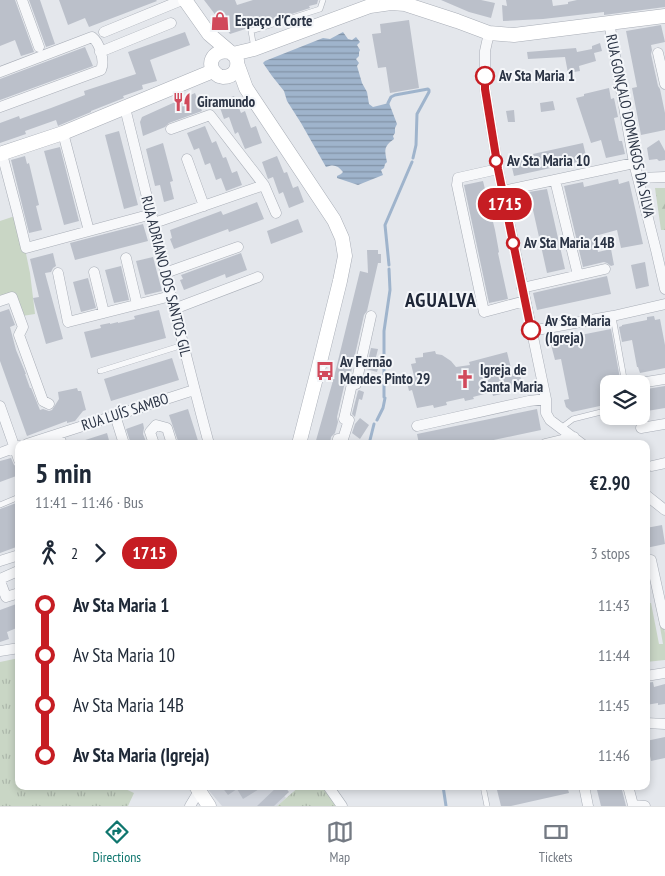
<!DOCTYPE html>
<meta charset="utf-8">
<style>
:root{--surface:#fff;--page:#f2f2f3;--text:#1f2937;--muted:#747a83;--line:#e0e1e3;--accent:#0f766e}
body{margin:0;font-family:"PT Sans Narrow",sans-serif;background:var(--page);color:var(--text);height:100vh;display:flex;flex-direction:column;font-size:19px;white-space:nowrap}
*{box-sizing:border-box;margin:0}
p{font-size:16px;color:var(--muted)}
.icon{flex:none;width:28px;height:28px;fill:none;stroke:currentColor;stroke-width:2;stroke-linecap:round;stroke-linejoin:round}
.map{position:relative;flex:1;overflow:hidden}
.sheet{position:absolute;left:15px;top:440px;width:635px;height:350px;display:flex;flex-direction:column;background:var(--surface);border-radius:10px;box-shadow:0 2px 8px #0003}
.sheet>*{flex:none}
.badge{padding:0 10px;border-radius:16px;font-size:18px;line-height:32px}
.tools{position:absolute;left:600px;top:375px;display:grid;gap:10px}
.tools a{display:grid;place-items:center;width:50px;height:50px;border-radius:10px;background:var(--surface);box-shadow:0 2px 8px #0003;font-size:25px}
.map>.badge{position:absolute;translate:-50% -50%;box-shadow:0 0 0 2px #fff}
.legs{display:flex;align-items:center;gap:8px;height:55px;padding:0 20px;font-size:16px}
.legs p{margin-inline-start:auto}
.summary{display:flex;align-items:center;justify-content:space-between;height:85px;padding:0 20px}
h1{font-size:28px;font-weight:800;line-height:38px}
ul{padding:0 20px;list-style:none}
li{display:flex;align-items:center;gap:18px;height:50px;font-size:19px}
li i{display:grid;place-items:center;width:8px;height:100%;margin:0 6px;background:currentColor}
li i::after{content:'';width:12px;height:12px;margin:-6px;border:4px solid;border-radius:50%;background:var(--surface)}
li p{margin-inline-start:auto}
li:first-child i{background:linear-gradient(#0000 50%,currentColor 0)}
li:last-child i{background:linear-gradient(currentColor 50%,#0000 0)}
.menu{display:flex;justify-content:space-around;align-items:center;height:70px;border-top:1px solid var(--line);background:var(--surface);font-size:14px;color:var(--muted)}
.menu a{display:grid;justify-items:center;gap:2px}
.menu .on{color:var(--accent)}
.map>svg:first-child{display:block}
</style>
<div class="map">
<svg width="665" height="806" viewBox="0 0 665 806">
<defs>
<pattern id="grass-tufts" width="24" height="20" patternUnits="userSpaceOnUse" patternTransform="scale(1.25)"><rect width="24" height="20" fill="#c9d6c5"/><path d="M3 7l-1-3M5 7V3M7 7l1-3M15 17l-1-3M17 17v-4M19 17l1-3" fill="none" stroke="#adb8ab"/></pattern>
<pattern id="forest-firs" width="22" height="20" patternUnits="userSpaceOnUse" patternTransform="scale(1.25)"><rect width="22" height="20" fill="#c9d6c5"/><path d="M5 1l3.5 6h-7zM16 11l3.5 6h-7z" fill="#adb8ab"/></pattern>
<pattern id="water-rules" width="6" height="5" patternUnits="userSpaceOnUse" patternTransform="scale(1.25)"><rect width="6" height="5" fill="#9fb4cc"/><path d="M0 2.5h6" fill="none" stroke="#8293a7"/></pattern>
</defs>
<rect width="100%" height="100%" fill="#e4e7ec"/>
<path fill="#d2d6de" d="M205 786H276L286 798 277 806H222Z"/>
<path fill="url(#grass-tufts)" d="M19 658V786H119L134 793 128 806H0V662Z
M300 786H321L337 806H277Z"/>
<path fill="url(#forest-firs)" d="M655 188H665V230H661Z"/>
<path fill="#c9d6c5" d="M18 215 30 273 35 314 22 316 12 297 0 301V221Z
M646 603H651L659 644H663L656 604H660L665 633V660L646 662Z"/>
<path fill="url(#water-rules)" d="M343 32 348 39 352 40 356 37 360 42 357 45 360 50 359 52V56L356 59 359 63 357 66 362 83 367 92 369 104 373 107 389 103 397 124 395 128V133L393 136 394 139C383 147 385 150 387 162L385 164 384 168 381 170 383 175 358 185 337 178V176L341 174 343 172C338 165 333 164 326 167L301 123 287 101 284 91 272 76 263 63 265 61 323 38 330 39Z"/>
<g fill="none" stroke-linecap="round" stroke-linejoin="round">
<path stroke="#9fb4cc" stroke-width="3" d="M388 103 391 97 395 95 428 89 429 90V92L417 114 416 145 413 158
M389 265 385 225 412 162
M384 397V331L390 290 389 269
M377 420 383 408 385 398
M369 444 374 424
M443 786 446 806"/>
</g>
<path fill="#bbc0ca" d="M0 0H15L34 52 21 56 15 40 0 46Z
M29 0H40L55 44 46 47Z
M59 0H156L157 1 89 27 85 18 68 25Z
M204 0H235L237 5 253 0H318L317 4 309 6 310 8 230 34Z
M441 0H481L495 3 491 18 469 12Z
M506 0H552L553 6 568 4V2L577 0H665V7L604 15V12L543 19 503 21 502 5 507 6Z
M409 20 419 88 390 93 386 67 378 68 372 34 381 33 380 24Z
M661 25 665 42 651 45 652 50 651 54 658 86 660 89 665 113V130L641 135 632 88 637 87 626 31Z
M185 32 190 45 150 60 157 81 142 85 143 89 123 96 124 98 91 111V112L60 125 58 126 56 120 25 131 26 134 0 143V123L19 116 20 119 51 108 85 95 84 91 136 74 128 52Z
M600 43 602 51 594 53 596 61 579 66 580 71 568 73 565 57 528 59 527 52 576 48 577 52 592 49V46Z
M85 47 93 66 0 100V79Z
M609 88 611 99 614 98 618 117 614 118 619 141H622L625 154 606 158 601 140 591 143 576 98 584 96V94Z
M195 93 202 111 169 123 165 127 143 136 140 122 142 117Z
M234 96 241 113 245 111 251 128 256 126 262 143 245 149 238 132 235 134 229 117 224 119 218 102Z
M553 101 555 110 541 112 540 103Z
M514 110 515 122H508L506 111Z
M205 126 212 143 216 141 223 158 226 157 232 173 237 171 242 185 226 191 221 178 216 180 210 163 205 165 199 148 194 150 187 133Z
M119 131 138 205 124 209 105 135Z
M659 140 665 151V160L659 161 657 159 649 160 647 148Z
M163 143 173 181 170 182 174 199 164 202 160 185 155 186 146 149Z
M583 143 587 160 514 176 510 159Z
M60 147 79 221 64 225 44 151Z
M25 156 27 164 29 163 39 205 36 206 42 230 29 233 11 160Z
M277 156 284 173 287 172 293 188 298 186 304 202 289 208 283 192 279 194 273 177 268 179 262 162Z
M618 179 619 184 629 181 643 244 621 248 617 230 595 236 598 252 611 249 614 265 611 266 607 263 604 262 583 267 564 186 583 182 584 187Z
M483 181 495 230 499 252 498 253 508 299 489 303 464 185Z
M547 189 565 269 547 273 529 192Z
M257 202 264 219 229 232 228 229 174 249 170 239 172 238 170 230 221 211 223 215Z
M298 219 303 232 271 244 267 231Z
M143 224 148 241 75 260 70 243Z
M367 250H378V254H381V263H378L367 311 364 315 350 377 347 379 345 382 337 417 338 422 335 433 331 437 330 444H315L334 377 360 271 368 273Z
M53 253 56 266 53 268 51 272 45 273 63 339 46 344 33 298 39 297 30 259Z
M241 253 247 270 226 278 225 274 184 290 180 280 183 279 181 275Z
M153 257 162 291 145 295 136 261Z
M645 262 649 286 636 289 631 265Z
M121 266 129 300 114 303 105 270Z
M607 276 611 294 537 310 533 293Z
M88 278 96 308 81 312 73 282Z
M9 309 15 325 10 327 16 350 26 374H25L30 388H31L40 410 43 409 49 411 52 410 59 399 58 392 77 388 78 391H81L86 410 83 411 75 421 67 423V421L27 436 0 361V312Z
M159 310 166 338 91 358 84 332 101 328 100 325 110 323V324L118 322V323L135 319 134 316Z
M654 316 655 320 660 319 665 345V368L640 373 638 367H637L632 340 622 342 619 327 622 326V325L647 320V317Z
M611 329 621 384H609V404L572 412 566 407 564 400 569 399 561 359 555 360 550 341Z
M371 348 378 349 376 357H378L377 361 380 362 377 372 366 369Z
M435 351 436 354 442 355 451 361 456 367 470 365 469 362 507 352 513 376 520 374 522 386 504 390 505 393 493 396 492 392 473 397 474 399 465 401 464 398 446 402 447 405 434 408 433 405 417 408 412 390 409 391 406 378 414 376 411 364 416 363 415 358 423 357V353Z
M172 358 179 380 111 401 104 379Z
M665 386V408L641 412V390Z
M359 390 364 392 362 400 359 399 355 417 352 414 358 391Z
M188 409 195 431 199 444H179L169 415Z
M537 409 541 430 475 444H419L417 434Z
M360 418 369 425 360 439 352 433 355 424Z
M143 423 144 428 143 434 147 444H131L126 429Z
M107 433 110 444H80L79 442Z
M11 458 14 465 18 467 19 475 0 482V461Z
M19 502V546L0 553V509Z
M662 525 665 544 646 548V528Z
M19 603V627L7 632 9 639 0 642V610Z
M653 682 654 687 665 684V704L658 705V703L646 705V683Z
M665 737V758L651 761 650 756 646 757V741Z
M221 786H264L243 799 237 789 228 795Z
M278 786H284L289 792 274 806H257Z
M496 786H567L569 793 511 806H501Z
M596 786H621L626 806H601Z"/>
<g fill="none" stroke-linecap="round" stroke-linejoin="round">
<g stroke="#a9aeb7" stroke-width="6">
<path id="lane" d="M254 48 251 31 320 9 323 0
M613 317 625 384
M100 371 183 345
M561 428 573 419 609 410
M0 505 19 497
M483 786 487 806"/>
</g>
<g stroke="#a9aeb7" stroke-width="11">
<path id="street" d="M22 0 39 47
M609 22 634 163 656 250 665 289
M104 32 182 0
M489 33 485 51V89L498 169 546 399V413L550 420 582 444
M100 52 171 23
M658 53 665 84
M0 72 92 37C100 43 105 61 101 70L0 107
M125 108C153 220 179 332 209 444
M171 129 210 115 264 185 276 213
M63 133 89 231
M2 154 18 215 26 248 152 214
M187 159 204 206
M498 169 458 178 457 185 484 312 525 301
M639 178 665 177
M555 180 578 275
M503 191 634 163
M154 223 264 185
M126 258 137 304
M94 272 104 313
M58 273 68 322 171 296
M165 273 238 247
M522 288 605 269
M0 301 12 297 23 327 19 335 43 401 49 404
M174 309 258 277
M531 331 613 316 665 304
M634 384 665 379
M0 406 19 460
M115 415 124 444
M417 426 529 401 546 399
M641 428 665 424
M58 434 62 444
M27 444 194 390
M154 444 150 432 156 425 167 428 172 444
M337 444 338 439H343L349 420 344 419 352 384H356L371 316
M545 444 574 437
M0 453 19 446
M652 466 665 463
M646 495 665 510
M651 560 665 624
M0 561 19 555
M0 579 18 571 19 573
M0 581 6 597 19 593
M0 651 19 648
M646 676 665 673
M646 723 665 724
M328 786 342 806
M584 786 588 806
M628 786 633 805 645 806
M190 806 199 791"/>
</g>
<g stroke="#a9aeb7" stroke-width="15">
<path id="secondary" d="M185 0 209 34 236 57C240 68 234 77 223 77
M233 54 254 49 370 6 391 3 405 4 457 21 489 33 514 35 665 16
M238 66 246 88 334 220 342 238 345 256 340 281 318 370 299 444
M219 76C204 67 212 48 230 52
M0 154 63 133 213 71
M196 786 209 806"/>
</g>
<use href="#lane" stroke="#f7f8fa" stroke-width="5"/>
<use href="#street" stroke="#f7f8fa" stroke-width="10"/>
<use href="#secondary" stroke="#fff" stroke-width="14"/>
</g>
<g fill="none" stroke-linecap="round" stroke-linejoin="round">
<g stroke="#fff" stroke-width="11">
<path id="line-1" d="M485 76V89L498 169 531 330"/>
</g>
<use href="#line-1" stroke="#c61d23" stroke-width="8"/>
</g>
<defs>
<g id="shop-bare" transform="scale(1.5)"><path d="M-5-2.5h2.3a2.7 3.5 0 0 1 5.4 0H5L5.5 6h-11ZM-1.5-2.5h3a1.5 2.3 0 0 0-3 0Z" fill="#d1495b" stroke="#f4f6f9" stroke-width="2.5" paint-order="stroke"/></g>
<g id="restaurant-bare" transform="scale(1.5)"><path d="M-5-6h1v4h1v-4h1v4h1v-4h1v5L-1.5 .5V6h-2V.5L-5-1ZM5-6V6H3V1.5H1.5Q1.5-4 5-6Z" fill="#d1495b" stroke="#f4f6f9" stroke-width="2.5" paint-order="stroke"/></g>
<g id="bus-bare" transform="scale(1.5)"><path d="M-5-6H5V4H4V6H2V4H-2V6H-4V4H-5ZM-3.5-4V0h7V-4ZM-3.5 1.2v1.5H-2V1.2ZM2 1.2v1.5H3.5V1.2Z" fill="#d1495b" stroke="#f4f6f9" stroke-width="2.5" paint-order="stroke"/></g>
<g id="church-bare" transform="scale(1.5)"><path d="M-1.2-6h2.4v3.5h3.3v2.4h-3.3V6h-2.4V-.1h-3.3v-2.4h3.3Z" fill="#d1495b" stroke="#f4f6f9" stroke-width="2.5" paint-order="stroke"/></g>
</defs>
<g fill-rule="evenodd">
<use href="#shop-bare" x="220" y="21"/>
<use href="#restaurant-bare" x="182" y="102"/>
<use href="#bus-bare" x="325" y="371"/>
<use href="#church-bare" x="465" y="379"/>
</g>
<g fill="#fff" stroke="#c61d23" stroke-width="2.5">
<circle cx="485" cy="76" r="9"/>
<circle cx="496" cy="161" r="6"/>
<circle cx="513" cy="243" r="6"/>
<circle cx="531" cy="330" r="9"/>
</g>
<g text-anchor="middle" stroke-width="4" stroke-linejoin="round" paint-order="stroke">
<g font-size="15" font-weight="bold" fill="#2b3445" stroke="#f4f6f9" text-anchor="start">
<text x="235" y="26">Espaço d'Corte</text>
<text x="197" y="107">Giramundo</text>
<text x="340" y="367">Av Fernão<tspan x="340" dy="17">Mendes Pinto 29</tspan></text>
<text x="480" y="375">Igreja de<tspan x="480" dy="17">Santa Maria</tspan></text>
</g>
<g font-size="15" font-weight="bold" fill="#2b3445" stroke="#f4f6f9" text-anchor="start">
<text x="499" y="81">Av Sta Maria 1</text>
<text x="507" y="166">Av Sta Maria 10</text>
<text x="524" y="248">Av Sta Maria 14B</text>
<text x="545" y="326">Av Sta Maria<tspan x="545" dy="17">(Igreja)</tspan></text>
</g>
<g font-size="15" fill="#2b3445" stroke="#f4f6f9">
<text transform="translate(630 126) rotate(78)" y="5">RUA GONÇALO DOMINGOS DA SILVA</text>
<text transform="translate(166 276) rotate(76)" y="5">RUA ADRIANO DOS SANTOS GIL</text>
<text transform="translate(125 412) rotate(-18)" y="5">RUA LUÍS SAMBO</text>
</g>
<g font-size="20" font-weight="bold" letter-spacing="1" fill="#1d2536" stroke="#f4f6f9">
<text x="441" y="307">AGUALVA</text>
</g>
</g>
</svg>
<div class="tools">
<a><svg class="icon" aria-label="layers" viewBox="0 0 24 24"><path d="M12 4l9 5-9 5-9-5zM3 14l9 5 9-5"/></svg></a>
</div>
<b class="badge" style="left:505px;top:204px;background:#c61d23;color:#fff">1715</b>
<section class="sheet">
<div class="summary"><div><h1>5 min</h1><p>11:41 – 11:46 · Bus</p></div><b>€2.90</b></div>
<div class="legs"><svg class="icon" aria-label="walk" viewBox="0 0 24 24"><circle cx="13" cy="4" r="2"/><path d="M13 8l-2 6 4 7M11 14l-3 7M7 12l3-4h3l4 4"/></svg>2<svg class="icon" aria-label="forward" viewBox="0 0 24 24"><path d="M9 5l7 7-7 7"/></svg><b class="badge" style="background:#c61d23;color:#fff">1715</b><p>3 stops</p></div>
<ul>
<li><i style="color:#c61d23"></i><b>Av Sta Maria 1</b><p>11:43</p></li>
<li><i style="color:#c61d23"></i><span>Av Sta Maria 10</span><p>11:44</p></li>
<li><i style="color:#c61d23"></i><span>Av Sta Maria 14B</span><p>11:45</p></li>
<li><i style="color:#c61d23"></i><b>Av Sta Maria (Igreja)</b><p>11:46</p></li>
</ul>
</section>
</div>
<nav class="menu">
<a class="on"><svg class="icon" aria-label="directions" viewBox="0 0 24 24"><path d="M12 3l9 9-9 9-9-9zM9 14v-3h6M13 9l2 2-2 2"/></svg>Directions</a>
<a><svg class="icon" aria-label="map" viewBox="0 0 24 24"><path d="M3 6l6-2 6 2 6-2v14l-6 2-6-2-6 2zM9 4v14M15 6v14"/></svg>Map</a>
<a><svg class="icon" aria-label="tickets" viewBox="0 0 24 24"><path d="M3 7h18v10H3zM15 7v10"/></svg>Tickets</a>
</nav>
